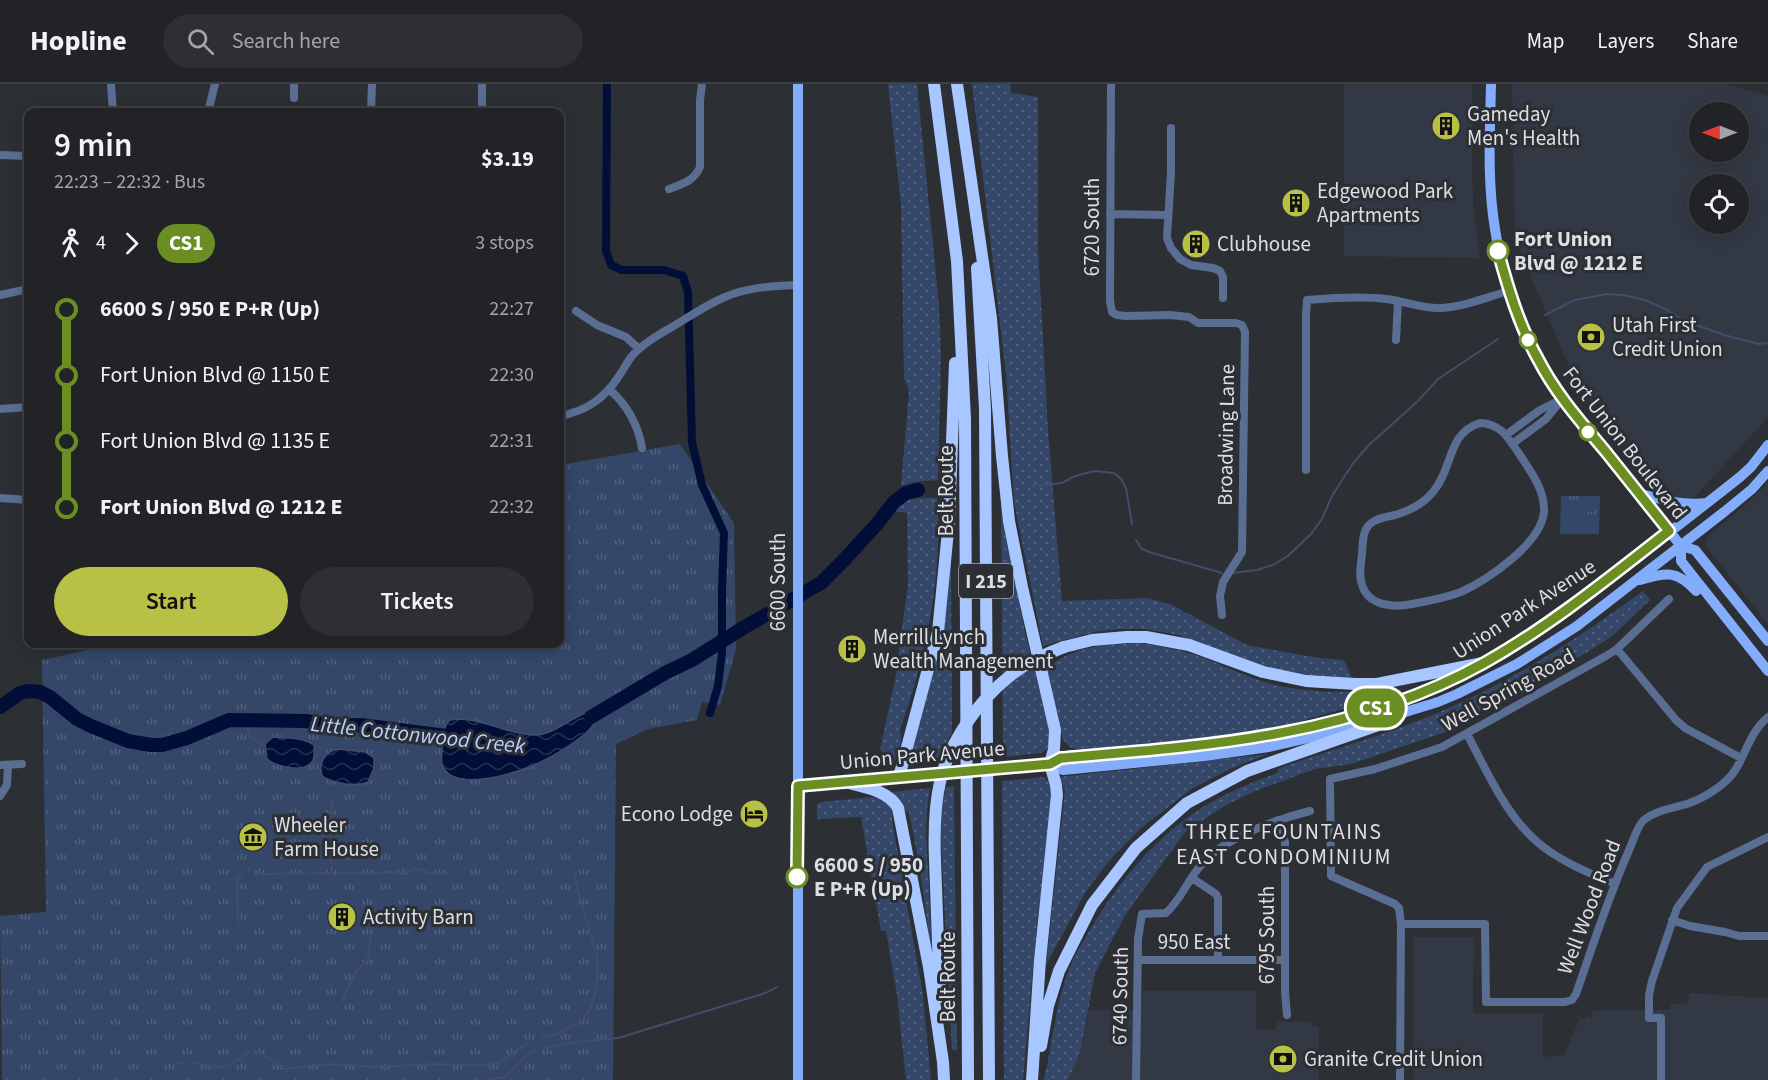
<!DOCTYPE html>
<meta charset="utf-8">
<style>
:root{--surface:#212327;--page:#2d2f33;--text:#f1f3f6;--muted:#a2a4a7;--line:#3e4044;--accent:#b9c046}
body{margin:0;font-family:"Source Sans 3",sans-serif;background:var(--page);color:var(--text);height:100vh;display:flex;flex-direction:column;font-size:22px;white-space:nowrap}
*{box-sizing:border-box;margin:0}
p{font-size:20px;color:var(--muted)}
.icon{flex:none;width:33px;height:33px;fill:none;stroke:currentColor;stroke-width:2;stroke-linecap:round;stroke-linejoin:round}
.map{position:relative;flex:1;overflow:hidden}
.side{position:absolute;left:24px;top:24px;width:540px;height:540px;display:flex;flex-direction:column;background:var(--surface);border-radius:12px;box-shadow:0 3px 15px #0003,0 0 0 2px var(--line)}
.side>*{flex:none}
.badge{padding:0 12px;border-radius:20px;font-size:21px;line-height:39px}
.needle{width:39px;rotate:270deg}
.controls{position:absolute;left:1689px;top:18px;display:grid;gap:12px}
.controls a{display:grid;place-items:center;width:60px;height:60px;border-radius:50%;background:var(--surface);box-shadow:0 3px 15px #0003,0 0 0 2px var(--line);font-size:30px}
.map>.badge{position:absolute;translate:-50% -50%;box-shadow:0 0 0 3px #fff}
.legs{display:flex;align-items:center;gap:9px;height:66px;padding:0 30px;font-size:20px}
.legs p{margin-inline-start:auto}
.summary{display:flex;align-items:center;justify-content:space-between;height:102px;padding:0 30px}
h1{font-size:33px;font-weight:600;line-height:45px}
.primary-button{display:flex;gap:12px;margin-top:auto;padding:12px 30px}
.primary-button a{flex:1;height:69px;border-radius:36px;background:var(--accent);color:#111;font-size:24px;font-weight:600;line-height:69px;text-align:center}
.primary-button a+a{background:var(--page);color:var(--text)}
ul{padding:0 30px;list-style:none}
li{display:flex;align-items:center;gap:21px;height:66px;font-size:22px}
li i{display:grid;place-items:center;width:9px;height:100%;margin:0 8px;background:currentColor}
li i::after{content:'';width:15px;height:15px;margin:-8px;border:4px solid;border-radius:50%;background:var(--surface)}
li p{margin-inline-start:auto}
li:first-child i{background:linear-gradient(#0000 50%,currentColor 0)}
li:last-child i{background:linear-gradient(currentColor 50%,#0000 0)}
header{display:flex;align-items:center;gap:36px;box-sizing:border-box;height:84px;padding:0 30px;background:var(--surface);border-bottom:2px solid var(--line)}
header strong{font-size:28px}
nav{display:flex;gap:33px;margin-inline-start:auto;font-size:21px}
.search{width:420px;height:54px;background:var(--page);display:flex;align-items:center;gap:15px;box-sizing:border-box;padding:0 21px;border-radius:33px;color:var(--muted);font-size:22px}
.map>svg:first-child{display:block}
</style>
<header>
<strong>Hopline</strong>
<div class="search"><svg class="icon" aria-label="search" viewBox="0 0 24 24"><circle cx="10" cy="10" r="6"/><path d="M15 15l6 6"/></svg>Search here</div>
<nav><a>Map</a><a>Layers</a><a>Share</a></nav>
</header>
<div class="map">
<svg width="1768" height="996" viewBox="0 0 1768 996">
<defs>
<pattern id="grass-dots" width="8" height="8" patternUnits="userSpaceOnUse" patternTransform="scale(1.5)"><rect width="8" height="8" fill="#344769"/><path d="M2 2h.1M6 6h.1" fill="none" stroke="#51617e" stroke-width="1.8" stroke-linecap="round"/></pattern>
<pattern id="park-tufts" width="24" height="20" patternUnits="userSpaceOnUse" patternTransform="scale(1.5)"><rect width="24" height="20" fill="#344769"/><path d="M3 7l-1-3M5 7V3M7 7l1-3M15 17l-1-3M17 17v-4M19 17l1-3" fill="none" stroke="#51617e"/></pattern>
<pattern id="water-waves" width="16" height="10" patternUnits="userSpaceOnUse" patternTransform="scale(1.5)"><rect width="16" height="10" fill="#010f38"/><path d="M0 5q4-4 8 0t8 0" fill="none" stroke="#263255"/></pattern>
</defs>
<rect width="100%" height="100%" fill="#2c2f34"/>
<path fill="#333944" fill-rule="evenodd" d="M1344 0H1472V85L1474 132 1480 174 1344 172Z
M1512 0H1724L1768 12V333L1680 429 1576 299 1515 155ZM1700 28H1738V68H1700ZM1700 100H1738V140H1700Z
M1768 399V540L1707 464 1705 458 1709 451 1743 423Z
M1413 853H1474L1473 929H1543V973L1564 971 1580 934 1585 935 1587 932 1592 933 1593 926H1670L1671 920 1688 919 1689 909 1768 914V996H1413Z
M1142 907H1256V946H1276L1277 938H1309L1314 942 1319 943V996H1068L1080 969 1089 926H1141Z"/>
<path fill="url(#grass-dots)" d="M888 0H917L939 221 941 273 938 396 914 398 901 402 909 306 904 295 901 122Z
M972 0H1010L1011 9 1038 13V164L1048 346 1062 517 1148 514 1172 521 1247 561 1319 574 1344 576 1353 596 1299 592 1255 580 1178 551 1145 545H1120L1094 548 1043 562 1014 418 1006 290Z
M937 414C938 429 939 445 938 460 936 523 921 587 900 646 903 657 899 670 893 679L880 666 895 596 908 500 907 429 893 427C904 412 921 414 937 414Z
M1001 414 1024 544 1050 649C1050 659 1051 664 1041 669L1003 673Z
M951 476 952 648 938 678 923 680 913 672 910 664Z
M1643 507 1650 516 1611 553 1586 569 1445 648 1363 676 1351 680 1315 685 1255 707 1226 721 1185 748 1124 833 1095 889 1080 969 1068 996H1044C1053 956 1056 914 1073 876 1077 866 1084 857 1089 848 1119 796 1158 749 1210 719 1232 706 1254 698 1277 689L1279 684C1336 664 1396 648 1451 623 1521 592 1582 551 1643 507Z
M1138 559C1160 562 1181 566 1202 573 1225 582 1247 593 1271 600 1314 611 1358 608 1401 605L1399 609 1284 642 1194 655 1078 666 1070 663 1063 656 1045 587C1069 562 1106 560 1138 559Z
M1268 670 1228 686 1193 704 1141 744 1109 777 1085 809 1046 881 1065 705 1059 693Z
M1044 693C1051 700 1052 706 1053 716L1037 840 1023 996H1004L1002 697Z
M954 702 957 966H952L941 760V729L946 703Z
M930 704 927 725 926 750 933 881 920 786 909 728 903 726 891 708Z
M871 713C885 714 895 723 892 736L923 911 931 996H906L897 911 886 847H881L861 733 817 735V720L822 718Z"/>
<path fill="url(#park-tufts)" d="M680 360 734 439 736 565 720 621 702 618 697 636 648 645 616 660 613 996H2L0 832 46 828 42 576 116 560H560V381Z
M1561 412H1600L1599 450H1560Z"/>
<path fill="#344769" d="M1567 416H1595V428H1567Z
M1567 433H1595L1594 446H1567Z"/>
<path fill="url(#water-waves)" stroke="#434d6b" stroke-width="1.5" d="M606 624C600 632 594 642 586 649 573 660 555 671 539 679 520 688 451 711 442 680 441 676 442 671 442 666 443 656 442 643 450 636 477 631 506 650 532 651 553 651 565 638 583 630 590 627 599 625 606 624Z
M273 653C287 654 303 653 314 661 314 665 315 672 313 676 306 691 276 682 267 675L265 660Z
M338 665 365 668 374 674V684L368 698C355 704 335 699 323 693 317 681 325 667 338 665Z"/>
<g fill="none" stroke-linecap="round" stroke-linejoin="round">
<path stroke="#434d6b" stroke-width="2" d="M1545 231 1575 216 1607 210 1623 211 1645 216 1667 226 1685 237 1724 251 1759 260 1768 259
M1032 402 1062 399 1075 392 1095 387 1114 389 1121 395 1126 404 1132 440
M1136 456 1141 464 1149 468 1222 489
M1232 489 1257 486 1273 481 1288 472 1311 450 1322 435 1332 412 1342 396 1354 378 1370 360 1418 317 1438 295 1498 255
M247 636 249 651 259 659 265 661
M332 716C331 723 332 731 331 737 329 745 323 747 323 756L331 763 332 779
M332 782V789
M419 785 430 789H449
M247 786 250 785
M254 786 263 790 306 789
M382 788H406L414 785
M312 789H332
M338 789H378
M575 792V788
M238 839 237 794 242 790
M342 918 355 888 368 876 371 851
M541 953 557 950 582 937 591 923 597 903V873L575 796
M544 964 576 958 618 954 756 912 768 908 777 903
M255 968 262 970 284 985 329 980 379 983 432 980 482 981 499 978 529 958
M195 979C201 980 205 982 211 983 226 986 237 976 249 968
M177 980 182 979
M486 996 505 993 527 971 534 967"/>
<path stroke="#010f38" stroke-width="8" d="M607 0 606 167 611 181 622 186H664L683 192 688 208 692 358 702 401 724 449 722 506V569L718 602 710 629"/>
<path stroke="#010f38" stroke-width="14" d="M0 623 20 609 28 607 40 608 50 613 77 635 91 642 128 657 151 661H162L187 654 229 636 306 637 333 642 361 641 461 654
M591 633 665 589 692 576 743 544 821 499 843 477 877 440 894 418 906 409 918 406"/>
<path stroke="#5a6e94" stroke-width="8" d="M111 0 113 28
M482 0V28
M1111 0 1110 217 1112 228 1117 231 1126 232 1170 231 1189 233 1198 239H1236L1242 241 1245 248 1242 468 1223 498 1220 512 1222 531
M294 14V0
M208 28 215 0
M371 28 372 0
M1171 44V88L1167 154 1171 164 1180 175 1191 181 1213 184 1220 187 1223 193V214
M0 71 28 72
M560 92V44
M669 105C682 100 694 97 700 83V16L702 0
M1110 130 1167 131
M28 164V166
M0 211 28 205
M576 227 597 241 626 253 639 265
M1396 256 1398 217
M610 306C628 322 638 340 642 364
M0 325 28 323
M560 332C586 327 604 315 619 292 623 286 627 279 631 273 642 260 658 251 672 243 689 233 706 221 725 213 748 203 773 202 798 201
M1480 339C1502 340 1508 354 1520 371 1531 388 1545 406 1544 428 1541 460 1487 496 1461 508 1445 514 1429 517 1412 520 1392 524 1366 522 1361 497 1359 489 1361 479 1362 470 1363 460 1362 447 1370 440 1377 434 1386 433 1395 431 1409 427 1424 419 1433 408 1453 385 1447 349 1480 339Z
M1506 351 1540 326 1558 317
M1512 360 1546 335 1562 315
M1306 386V233L1307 216C1331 214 1363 212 1386 215 1405 217 1422 225 1441 224 1464 223 1487 213 1509 207
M0 414 28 416
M1617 565 1676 636 1685 644 1741 674
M1467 650C1489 691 1509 740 1549 767 1569 781 1592 790 1615 800
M0 681 22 680
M0 712 7 701 8 681
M1278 736 1285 758V908L1287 931
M1192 794 1216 810 1218 814V876
M1672 836 1690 842 1725 848 1739 852H1768
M1401 840H1485L1486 918H1565L1572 916 1576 910C1593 861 1609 811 1630 764 1634 755 1637 742 1644 736 1656 726 1673 724 1687 720 1701 715 1715 707 1726 697 1745 680 1746 651 1768 633
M1138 876H1285
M1136 996 1138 855 1142 830 1166 829C1181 816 1188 795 1202 780 1224 754 1277 735 1310 727
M1400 996 1401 840 1399 824 1395 820 1331 792 1330 695 1375 685 1442 663 1606 572 1617 565 1669 515
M1661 996V934H1649V911L1652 897 1677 824 1707 783 1768 753"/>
<path stroke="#83acfb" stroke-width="10" d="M798 0V996
M1491 0C1490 48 1487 97 1495 145 1504 206 1527 263 1561 313 1574 332 1590 349 1604 366 1630 398 1656 430 1681 462V477L1768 587
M1638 409C1663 416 1680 422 1707 419
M1681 462 1695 466 1768 557
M1640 496C1666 488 1677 486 1696 507
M1050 680 1063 686 1204 672 1269 663 1317 652 1389 633 1438 618 1457 610 1517 580 1577 542 1724 428 1752 405 1768 387
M1024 682 1050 680 1061 674C1194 663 1323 654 1446 597 1488 578 1525 553 1562 527 1623 485 1682 439 1740 393L1751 383 1768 361
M797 702 935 690"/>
<path stroke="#a8c6ff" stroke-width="12" d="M934 0 957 177 965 335 968 996
M957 0 991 234 1002 372 1009 437 1022 503 1055 646 1054 665 1050 680 1056 701 1057 711 1040 876 1032 996
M977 184 985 325 989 996
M1064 563 1092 556 1127 553H1146L1189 561 1263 588 1306 597 1355 600H1377L1483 579
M899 693 938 548 949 437 955 279
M845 698C863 703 888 706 898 724L929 883 943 978 944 996
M935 776 940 913
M1041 962 1048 922 1059 887 1092 821 1136 764 1187 719 1247 687 1381 640 1389 633"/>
<path stroke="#83acfb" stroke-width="10" d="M935 690 1024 682"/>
<path stroke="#a8c6ff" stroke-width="12" d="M935 776C934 750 934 724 940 698 949 658 979 616 1011 591 1027 578 1045 570 1064 563"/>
</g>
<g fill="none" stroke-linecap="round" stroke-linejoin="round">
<g stroke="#fff" stroke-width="14">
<path id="line-1" d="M797 793 798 702 1050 680 1061 674C1207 662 1353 652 1484 579 1550 542 1610 493 1669 447 1648 421 1627 394 1606 368 1581 338 1556 310 1538 275 1519 241 1508 204 1498 167"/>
</g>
<use href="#line-1" stroke="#6b8e23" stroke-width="9"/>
</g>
<defs>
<g id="building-disc" transform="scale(1.5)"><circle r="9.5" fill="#b9c046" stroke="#2c2f34"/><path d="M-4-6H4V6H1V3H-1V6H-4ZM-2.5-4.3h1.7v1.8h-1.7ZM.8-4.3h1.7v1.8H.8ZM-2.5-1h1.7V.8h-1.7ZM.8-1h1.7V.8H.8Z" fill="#111"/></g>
<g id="bank-disc" transform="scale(1.5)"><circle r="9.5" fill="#b9c046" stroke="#2c2f34"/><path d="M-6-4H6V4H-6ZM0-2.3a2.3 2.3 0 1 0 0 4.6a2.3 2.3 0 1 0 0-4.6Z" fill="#111"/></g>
<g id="hotel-disc" transform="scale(1.5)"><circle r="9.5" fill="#b9c046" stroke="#2c2f34"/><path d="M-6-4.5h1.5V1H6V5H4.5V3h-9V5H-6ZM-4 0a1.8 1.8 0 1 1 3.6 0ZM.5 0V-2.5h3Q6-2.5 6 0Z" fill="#111"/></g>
<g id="museum-disc" transform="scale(1.5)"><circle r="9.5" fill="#b9c046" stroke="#2c2f34"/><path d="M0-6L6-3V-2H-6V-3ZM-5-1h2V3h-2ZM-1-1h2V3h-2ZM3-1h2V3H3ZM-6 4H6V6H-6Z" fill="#111"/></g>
</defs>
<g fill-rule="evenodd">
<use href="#building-disc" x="1446" y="42"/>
<use href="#building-disc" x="1296" y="119"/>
<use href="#building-disc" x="1196" y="160"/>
<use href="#bank-disc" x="1591" y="253"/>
<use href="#building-disc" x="852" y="565"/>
<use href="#hotel-disc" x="754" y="730"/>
<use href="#museum-disc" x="253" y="753"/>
<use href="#building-disc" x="342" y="833"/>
<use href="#bank-disc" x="1283" y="975"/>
</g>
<g fill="#fff" stroke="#6b8e23" stroke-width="3">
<circle cx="1498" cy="167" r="10"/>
<circle cx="1528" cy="256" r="8"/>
<circle cx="1588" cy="348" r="8"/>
<circle cx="797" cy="793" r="10"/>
</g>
<g text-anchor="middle" stroke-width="6" stroke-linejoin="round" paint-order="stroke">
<rect fill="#2c2f34" stroke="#a8aaae" stroke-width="1.5" x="959" y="480" width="54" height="34" rx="4.5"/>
<g font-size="20" font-weight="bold" fill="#dddfe3">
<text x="986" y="504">I 215</text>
</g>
<g font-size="21" fill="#dddfe3" stroke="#2c2f34" text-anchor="start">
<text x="1467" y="37">Gameday<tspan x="1467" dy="24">Men's Health</tspan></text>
<text x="1317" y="114">Edgewood Park<tspan x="1317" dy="24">Apartments</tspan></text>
<text x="1217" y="167">Clubhouse</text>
<text x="1612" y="248">Utah First<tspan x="1612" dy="24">Credit Union</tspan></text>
<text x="873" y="560">Merrill Lynch<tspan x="873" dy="24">Wealth Management</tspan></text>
<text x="733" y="737" text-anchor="end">Econo Lodge</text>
<text x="274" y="748">Wheeler<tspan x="274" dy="24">Farm House</tspan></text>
<text x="363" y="840">Activity Barn</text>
<text x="1304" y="982">Granite Credit Union</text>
</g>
<g font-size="21" fill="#dddfe3" stroke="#2c2f34">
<text transform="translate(1092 143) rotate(-90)" y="7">6720 South</text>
<text transform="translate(1226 351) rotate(-89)" y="7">Broadwing Lane</text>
<text transform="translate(1625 359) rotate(52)" y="7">Fort Union Boulevard</text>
<text transform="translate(946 407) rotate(-90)" y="7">Belt Route</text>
<text transform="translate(778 498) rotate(-90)" y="7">6600 South</text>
<text transform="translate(1524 525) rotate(-33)" y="7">Union Park Avenue</text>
<text transform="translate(1508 606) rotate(-29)" y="7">Well Spring Road</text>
<text transform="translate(922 671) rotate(-5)" y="7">Union Park Avenue</text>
<text transform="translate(1589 823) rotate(-69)" y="7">Well Wood Road</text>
<text transform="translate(1267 851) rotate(-90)" y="7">6795 South</text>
<text x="1194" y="865">950 East</text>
<text transform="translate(948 893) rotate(-90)" y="7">Belt Route</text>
<text transform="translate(1120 912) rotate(-89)" y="7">6740 South</text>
</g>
<g font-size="21" font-weight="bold" fill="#dddfe3" stroke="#2c2f34" text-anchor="start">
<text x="1514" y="162">Fort Union<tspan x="1514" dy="24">Blvd @ 1212 E</tspan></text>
<text x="814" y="788">6600 S / 950<tspan x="814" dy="24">E P+R (Up)</tspan></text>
</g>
<g font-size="22" font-style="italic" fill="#b9d1ff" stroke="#2c2f34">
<text transform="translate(418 650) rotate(6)" y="8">Little Cottonwood Creek</text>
</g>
<g font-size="22" letter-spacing="1.5" fill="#dddfe3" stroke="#2c2f34">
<text x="1284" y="755">THREE FOUNTAINS<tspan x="1284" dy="25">EAST CONDOMINIUM</tspan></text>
</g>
</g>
</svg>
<div class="controls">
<a><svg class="needle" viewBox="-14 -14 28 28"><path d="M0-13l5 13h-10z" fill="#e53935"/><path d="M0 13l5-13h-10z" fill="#a2a4a7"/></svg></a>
<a><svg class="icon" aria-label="locate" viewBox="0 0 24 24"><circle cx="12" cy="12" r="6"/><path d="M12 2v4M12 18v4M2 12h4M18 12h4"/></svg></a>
</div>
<b class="badge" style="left:1376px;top:624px;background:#6b8e23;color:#fff">CS1</b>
<section class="side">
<div class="summary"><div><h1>9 min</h1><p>22:23 – 22:32 · Bus</p></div><b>$3.19</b></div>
<div class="legs"><svg class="icon" aria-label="walk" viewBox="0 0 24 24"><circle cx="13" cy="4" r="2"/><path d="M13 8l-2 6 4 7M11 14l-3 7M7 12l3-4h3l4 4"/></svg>4<svg class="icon" aria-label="forward" viewBox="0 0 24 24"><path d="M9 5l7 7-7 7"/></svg><b class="badge" style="background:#6b8e23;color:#fff">CS1</b><p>3 stops</p></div>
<ul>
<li><i style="color:#6b8e23"></i><b>6600 S / 950 E P+R (Up)</b><p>22:27</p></li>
<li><i style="color:#6b8e23"></i><span>Fort Union Blvd @ 1150 E</span><p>22:30</p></li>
<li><i style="color:#6b8e23"></i><span>Fort Union Blvd @ 1135 E</span><p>22:31</p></li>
<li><i style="color:#6b8e23"></i><b>Fort Union Blvd @ 1212 E</b><p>22:32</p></li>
</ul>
<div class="primary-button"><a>Start</a><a>Tickets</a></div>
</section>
</div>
